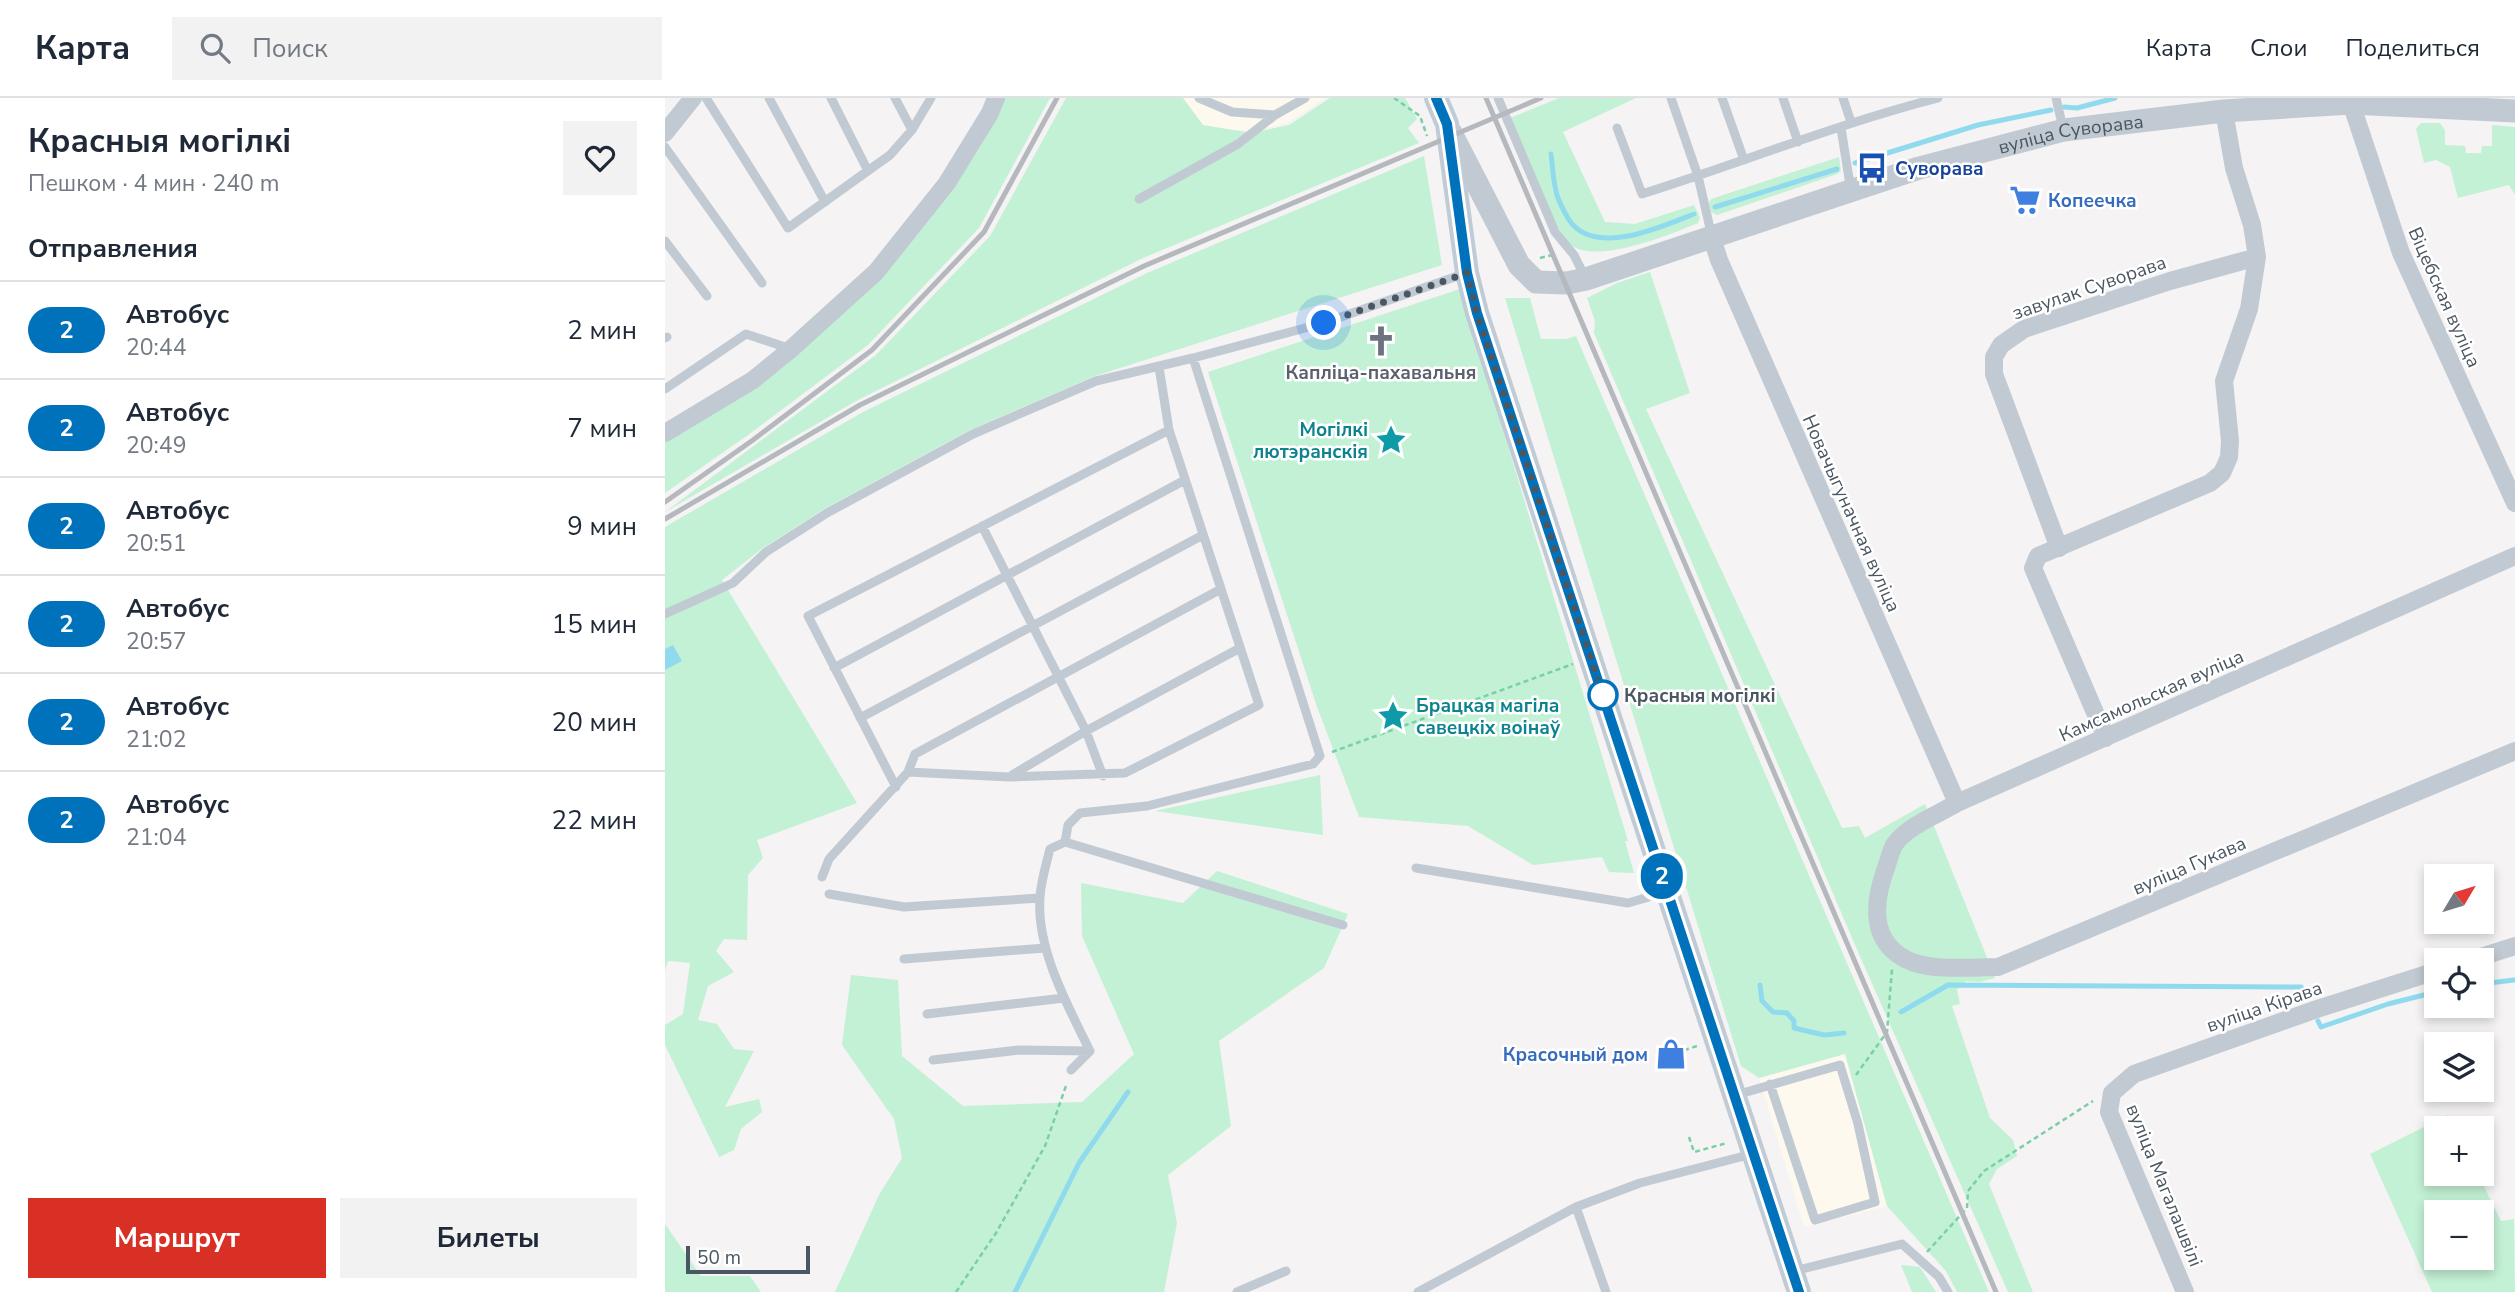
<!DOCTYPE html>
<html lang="ru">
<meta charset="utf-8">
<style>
:root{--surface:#fff;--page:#f2f2f3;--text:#1f2937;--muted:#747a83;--line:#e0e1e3;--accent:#d93025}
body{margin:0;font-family:"Nunito Sans",sans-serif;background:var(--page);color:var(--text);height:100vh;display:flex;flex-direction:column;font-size:26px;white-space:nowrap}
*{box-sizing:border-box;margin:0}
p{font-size:23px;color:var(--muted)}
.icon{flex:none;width:38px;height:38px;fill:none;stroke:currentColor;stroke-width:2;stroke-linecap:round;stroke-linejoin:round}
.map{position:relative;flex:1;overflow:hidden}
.drawer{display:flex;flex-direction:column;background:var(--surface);width:665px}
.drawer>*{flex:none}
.badge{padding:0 14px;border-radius:23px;font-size:24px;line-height:46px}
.needle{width:46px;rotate:52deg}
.fabs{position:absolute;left:1759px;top:766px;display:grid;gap:14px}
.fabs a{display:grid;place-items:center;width:70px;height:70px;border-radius:0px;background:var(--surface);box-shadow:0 4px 10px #0003;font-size:35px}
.scale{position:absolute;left:21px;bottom:18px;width:124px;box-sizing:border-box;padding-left:7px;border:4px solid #4a5661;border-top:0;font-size:19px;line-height:24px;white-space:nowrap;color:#4a5661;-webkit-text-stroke:5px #fff;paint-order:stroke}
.you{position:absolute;width:35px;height:35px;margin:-18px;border:5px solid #fff;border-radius:50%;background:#1a73e8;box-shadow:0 0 0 10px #1a73e833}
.map>.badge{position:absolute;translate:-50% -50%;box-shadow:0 0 0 4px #fff}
h2{padding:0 28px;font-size:26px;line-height:63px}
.round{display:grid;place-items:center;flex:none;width:74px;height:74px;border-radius:0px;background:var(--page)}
.summary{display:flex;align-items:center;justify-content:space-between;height:119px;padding:0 28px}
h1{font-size:33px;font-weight:700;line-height:52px}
.cta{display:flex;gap:14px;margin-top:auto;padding:14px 28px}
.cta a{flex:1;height:80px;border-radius:0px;background:var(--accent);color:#fff;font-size:28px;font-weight:700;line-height:80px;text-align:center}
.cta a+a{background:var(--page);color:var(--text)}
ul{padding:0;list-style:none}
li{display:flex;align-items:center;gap:21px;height:98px;padding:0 28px;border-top:2px solid var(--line)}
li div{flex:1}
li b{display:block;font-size:26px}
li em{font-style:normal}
li .badge{min-width:77px;font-weight:700;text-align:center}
header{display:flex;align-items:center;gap:42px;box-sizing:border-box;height:98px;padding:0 35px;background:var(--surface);border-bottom:2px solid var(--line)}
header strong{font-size:33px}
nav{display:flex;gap:38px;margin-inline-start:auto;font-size:24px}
.search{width:490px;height:63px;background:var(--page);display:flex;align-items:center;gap:18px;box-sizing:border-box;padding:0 24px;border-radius:0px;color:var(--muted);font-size:26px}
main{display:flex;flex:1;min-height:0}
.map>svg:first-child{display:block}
</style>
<header>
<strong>Карта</strong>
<div class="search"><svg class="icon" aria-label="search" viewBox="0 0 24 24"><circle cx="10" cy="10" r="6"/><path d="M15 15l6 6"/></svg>Поиск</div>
<nav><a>Карта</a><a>Слои</a><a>Поделиться</a></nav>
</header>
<main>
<section class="drawer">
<div class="summary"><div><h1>Красныя могілкі</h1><p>Пешком · 4 мин · 240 m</p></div><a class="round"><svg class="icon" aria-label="heart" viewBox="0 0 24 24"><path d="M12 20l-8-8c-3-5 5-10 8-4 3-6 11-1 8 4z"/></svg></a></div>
<h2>Отправления</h2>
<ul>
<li><span class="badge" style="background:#0072bc;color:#fff">2</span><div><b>Автобус</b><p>20:44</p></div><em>2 мин</em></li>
<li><span class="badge" style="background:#0072bc;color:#fff">2</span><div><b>Автобус</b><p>20:49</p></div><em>7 мин</em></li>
<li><span class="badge" style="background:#0072bc;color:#fff">2</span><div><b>Автобус</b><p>20:51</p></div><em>9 мин</em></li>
<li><span class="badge" style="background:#0072bc;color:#fff">2</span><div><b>Автобус</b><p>20:57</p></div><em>15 мин</em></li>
<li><span class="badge" style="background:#0072bc;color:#fff">2</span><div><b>Автобус</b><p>21:02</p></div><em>20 мин</em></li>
<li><span class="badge" style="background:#0072bc;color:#fff">2</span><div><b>Автобус</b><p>21:04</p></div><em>22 мин</em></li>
</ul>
<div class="cta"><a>Маршрут</a><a>Билеты</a></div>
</section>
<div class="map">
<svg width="1850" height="1194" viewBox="0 0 1850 1194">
<rect width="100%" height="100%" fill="#f5f3f3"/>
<path fill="#fdf9ef" d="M511 0H660L622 25 587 33 533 30Z
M1180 956 1222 1108 1139 1129 1094 980Z"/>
<path fill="#c3f1d5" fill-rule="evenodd" d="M335 0H385L314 130 203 247 83 337 0 395V342L214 177Z
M401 0H518L538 27 587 35 624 27 665 0H740L752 21 743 30 754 45 478 160 191 303 0 414 211 257 325 138Z
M894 0H971L898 34 940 124 970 126 1029 107 1035 120 1033 125C1006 136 930 168 905 146 886 129 857 48 845 20Z
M1756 25H1775L1780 32V47L1800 48 1801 55H1816L1817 48H1827V27L1850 29V97L1844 87 1793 100 1785 69 1771 62 1759 65 1751 31Z
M759 58 777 167 430 278 305 332 159 411 98 450 57 482 192 705 92 742 98 760 83 777 82 842 59 841 51 853 69 874 43 888 33 922 52 926 69 951 89 953 60 1009 94 1001 97 1014 76 1031 69 1052 54 1059 0 947V927L18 916 25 865 3 863 0 873V429L198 314 482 175Z
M1174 59 1176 73 1172 76 1052 117 1046 114 1044 105 1046 101Z
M985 174 1025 295 981 311 1177 730 1194 728 1200 740 1260 706 1264 716 1242 729 1211 787 1223 857 1328 874 1330 880 1314 884 1301 883 1292 892 1295 906 1287 908 1325 1020 1348 1042 1352 1058 1332 1071 1324 1086 1368 1194H1343L1190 847 929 235 930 223 922 200 952 185Z
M795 191 963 743H960L969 775 944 774 937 759 868 767 803 728 694 719 652 609 543 274Z
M840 200H865L876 241H901L911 238 1324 1194H1292L1281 1173 1222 1108 1180 956 1094 980 1076 968Z
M655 677 658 737 490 713Z
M1267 723 1323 862 1250 860 1219 834V787L1233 749Z
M552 773 683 816 659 870 554 943 566 1028 503 1077 512 1125 499 1194H170L214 1097 237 1060 229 1021 177 947 186 877 233 882 237 958 298 1008 417 1004 469 956 417 838 416 785 518 805Z
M1783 1017 1790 1031H1771V1076H1813L1836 1123 1849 1121 1850 1194H1767L1705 1056ZM1771 1115H1816V1160H1771Z
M0 1126 36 1178H85L96 1194H0Z
M1236 1167 1255 1169 1271 1194H1247Z"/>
<path fill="#90daee" d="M8 547 17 563 0 572V551Z"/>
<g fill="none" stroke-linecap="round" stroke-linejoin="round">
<path stroke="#90daee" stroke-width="5" d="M1399 9 1412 10 1450 0
M886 56C888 70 888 87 893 100 896 108 903 122 909 128 938 156 998 128 1029 116
M1190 65 1313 27 1386 12
M1050 109 1172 71
M1816 886 1849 882
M1095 887 1097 903 1108 914 1122 915 1129 923V930L1159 937 1179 935
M1236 914 1283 887 1636 889 1642 900
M1653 923 1656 929 1723 906 1771 894
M350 1194 414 1065 463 994"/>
<path stroke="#7ad0a6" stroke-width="2.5" stroke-dasharray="5 3.5" stroke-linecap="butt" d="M729 0 755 18 762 38
M875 160 891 156
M667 654 908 566
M1011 955 1032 948
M1191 977 1222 934 1227 871
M1024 1039 1029 1054 1062 1045
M1262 1154 1302 1110 1303 1093 1319 1073 1428 1003
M291 1194 331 1135 380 1048 402 985"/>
<path stroke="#c1cad2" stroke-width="9" d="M41 0 123 130 225 57 247 32 266 0
M104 0 160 104
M166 0 203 73
M230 0 247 32
M534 0 567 14 610 17 640 0
M833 0 890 134 909 157 920 179
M1006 0 1033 78 1047 139
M1057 0 1079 62
M1118 0 1133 44
M1178 0 1186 24
M1391 0 1398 30
M952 30 977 96C1076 65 1172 26 1273 0
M1176 30 1186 93
M0 49 97 185
M474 101 573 46 610 17
M0 143 42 198
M0 240 2 239
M0 291 81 236 126 251
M317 428 421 633 438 678
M0 516 68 485 101 454 162 415 308 336 431 283 528 260 659 225 801 175
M169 570 520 382
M195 620 538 437
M243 674 250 656 556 491
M347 677 421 633 575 550
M231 689 143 518 504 332
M400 744 403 727 415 715 482 708 648 666 655 658 528 260
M751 770 963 805 1001 794
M157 779 164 761 243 674 344 679 460 675 594 607 504 332 494 269
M164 796 239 809 375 800
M239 861 380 850
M262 916 399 900
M268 962 354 952 425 953
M406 972 425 953C403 908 371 851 375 799 376 783 381 767 385 751L400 744 678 827
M1071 997 1175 967 1193 1026 1210 1104 1150 1122 1105 986
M911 1109 941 1194
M1129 1173 1237 1146 1274 1179 1283 1194
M572 1194 621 1173
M753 1194 911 1109 975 1085 1087 1056"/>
<path stroke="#c1cad2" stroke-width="18" d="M1686 5 1736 155 1850 405
M0 35 28 0
M1047 140 1054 162 1292 705
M0 335 88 282 126 251 211 174 282 85 325 15 331 0
M1394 450 1329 276V259L1336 247 1359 231 1505 183 1592 159
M1850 458 1292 705C1272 717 1242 728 1229 747 1226 753 1224 761 1222 767 1208 804 1203 846 1247 864 1271 873 1308 869 1333 869L1850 653
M1441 640 1368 470 1373 458 1545 385 1557 375 1564 359 1565 343 1559 283 1584 211 1592 159 1587 127 1569 70 1559 13
M1803 863 1850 848
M1520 1194 1444 1014 1447 995 1469 976 1652 911 1771 873"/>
<path stroke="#c1cad2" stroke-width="23" id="s1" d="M786 35 854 167 871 184 902 185 921 181 1254 70 1399 32 1559 13 1686 5 1850 13"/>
<path stroke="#c1cbd6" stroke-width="24" d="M771 0 782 26 802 175 812 215 1134 1194"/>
<path stroke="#b5b8bd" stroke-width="5" d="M821 0 1331 1194
M0 404 88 342 207 252 319 134 392 0
M0 421 195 307 479 168 876 0"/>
</g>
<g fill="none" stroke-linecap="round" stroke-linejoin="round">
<g stroke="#fff" stroke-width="16">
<path id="line" d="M771 0 782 26 802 175 812 215 1134 1194"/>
</g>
<use href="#line" stroke="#0072bc" stroke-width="10"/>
<path stroke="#4a5661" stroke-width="7" stroke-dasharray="0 12.6" d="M659 225 802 175 812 215 938 597"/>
</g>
<defs>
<g id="bus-bare" transform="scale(2.415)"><path d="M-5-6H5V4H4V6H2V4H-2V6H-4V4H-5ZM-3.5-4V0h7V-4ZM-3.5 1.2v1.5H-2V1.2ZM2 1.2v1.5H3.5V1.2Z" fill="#1a4fb4" stroke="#fff" stroke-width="2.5" paint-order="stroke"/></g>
<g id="supermarket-bare" transform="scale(2.415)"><path d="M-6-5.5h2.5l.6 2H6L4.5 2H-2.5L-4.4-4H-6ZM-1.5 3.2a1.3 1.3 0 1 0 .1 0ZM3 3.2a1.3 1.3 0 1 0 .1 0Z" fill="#3f7fe0" stroke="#fff" stroke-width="2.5" paint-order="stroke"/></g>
<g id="church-bare" transform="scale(2.415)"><path d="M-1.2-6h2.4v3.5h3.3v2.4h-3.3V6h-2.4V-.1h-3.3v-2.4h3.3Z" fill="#6b7280" stroke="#fff" stroke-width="2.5" paint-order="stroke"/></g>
<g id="sight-bare" transform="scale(2.415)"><path d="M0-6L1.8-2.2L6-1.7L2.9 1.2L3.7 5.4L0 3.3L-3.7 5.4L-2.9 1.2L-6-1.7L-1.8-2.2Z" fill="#0f9aa8" stroke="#fff" stroke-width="2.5" paint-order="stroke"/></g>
<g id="shop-bare" transform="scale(2.415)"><path d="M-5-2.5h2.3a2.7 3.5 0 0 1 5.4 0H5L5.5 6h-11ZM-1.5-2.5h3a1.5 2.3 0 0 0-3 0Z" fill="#3f7fe0" stroke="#fff" stroke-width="2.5" paint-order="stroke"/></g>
</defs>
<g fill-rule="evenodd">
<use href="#bus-bare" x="1207" y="70"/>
<use href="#supermarket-bare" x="1360" y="102"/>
<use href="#church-bare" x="716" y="243"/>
<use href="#sight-bare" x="726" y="342"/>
<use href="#sight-bare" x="728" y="618"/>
<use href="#shop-bare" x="1006" y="956"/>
</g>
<circle fill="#fff" stroke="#0072bc" stroke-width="3.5" cx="938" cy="597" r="14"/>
<g text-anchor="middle" stroke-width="5" stroke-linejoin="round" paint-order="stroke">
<g font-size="19" fill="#4a5661" stroke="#fff">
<text dy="7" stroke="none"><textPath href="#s1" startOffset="730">вуліца Суворава</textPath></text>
<text transform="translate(1424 189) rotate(-19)" y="7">завулак Суворава</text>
<text transform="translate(1780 199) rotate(66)" y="7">Віцебская вуліца</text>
<text transform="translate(1187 415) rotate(66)" y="7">Новачыгуначная вуліца</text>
<text transform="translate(1486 597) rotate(-24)" y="7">Камсамольская вуліца</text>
<text transform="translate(1524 767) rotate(-23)" y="7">вуліца Гукава</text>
<text transform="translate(1599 908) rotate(-19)" y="7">вуліца Кірава</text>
<text transform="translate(1500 1087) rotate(68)" y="7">вуліца Магалашвілі</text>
</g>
<g font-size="19" font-weight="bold" fill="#164399" stroke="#fff" text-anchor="start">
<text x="1230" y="77">Суворава</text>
</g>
<g font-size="19" font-weight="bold" fill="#366cbe" stroke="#fff" text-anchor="start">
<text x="1383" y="109">Копеечка</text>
<text x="983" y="963" text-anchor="end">Красочный дом</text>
</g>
<g font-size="19" font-weight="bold" fill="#5b616d" stroke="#fff">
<text x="716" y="281">Капліца-пахавальня</text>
</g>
<g font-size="19" font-weight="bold" fill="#0d838f" stroke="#fff" text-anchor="end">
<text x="703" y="338">Могілкі<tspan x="703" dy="22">лютэранскія</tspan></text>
<text x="751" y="614" text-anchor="start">Брацкая магіла<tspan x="751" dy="22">савецкіх воінаў</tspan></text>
</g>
<g font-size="19" font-weight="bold" fill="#4a5661" stroke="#fff" text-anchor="start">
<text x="959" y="604">Красныя могілкі</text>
</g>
</g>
</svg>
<div class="fabs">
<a><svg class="needle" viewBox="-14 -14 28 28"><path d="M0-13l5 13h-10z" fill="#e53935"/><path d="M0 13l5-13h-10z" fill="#747a83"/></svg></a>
<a><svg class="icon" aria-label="locate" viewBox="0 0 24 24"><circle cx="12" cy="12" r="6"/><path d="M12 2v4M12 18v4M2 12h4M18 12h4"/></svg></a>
<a><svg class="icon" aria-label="layers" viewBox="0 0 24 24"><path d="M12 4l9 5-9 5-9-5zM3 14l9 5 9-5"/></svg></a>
<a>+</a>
<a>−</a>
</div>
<div class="scale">50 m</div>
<div class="you" style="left:659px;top:225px"></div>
<b class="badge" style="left:997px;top:778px;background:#0072bc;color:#fff">2</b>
</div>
</main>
